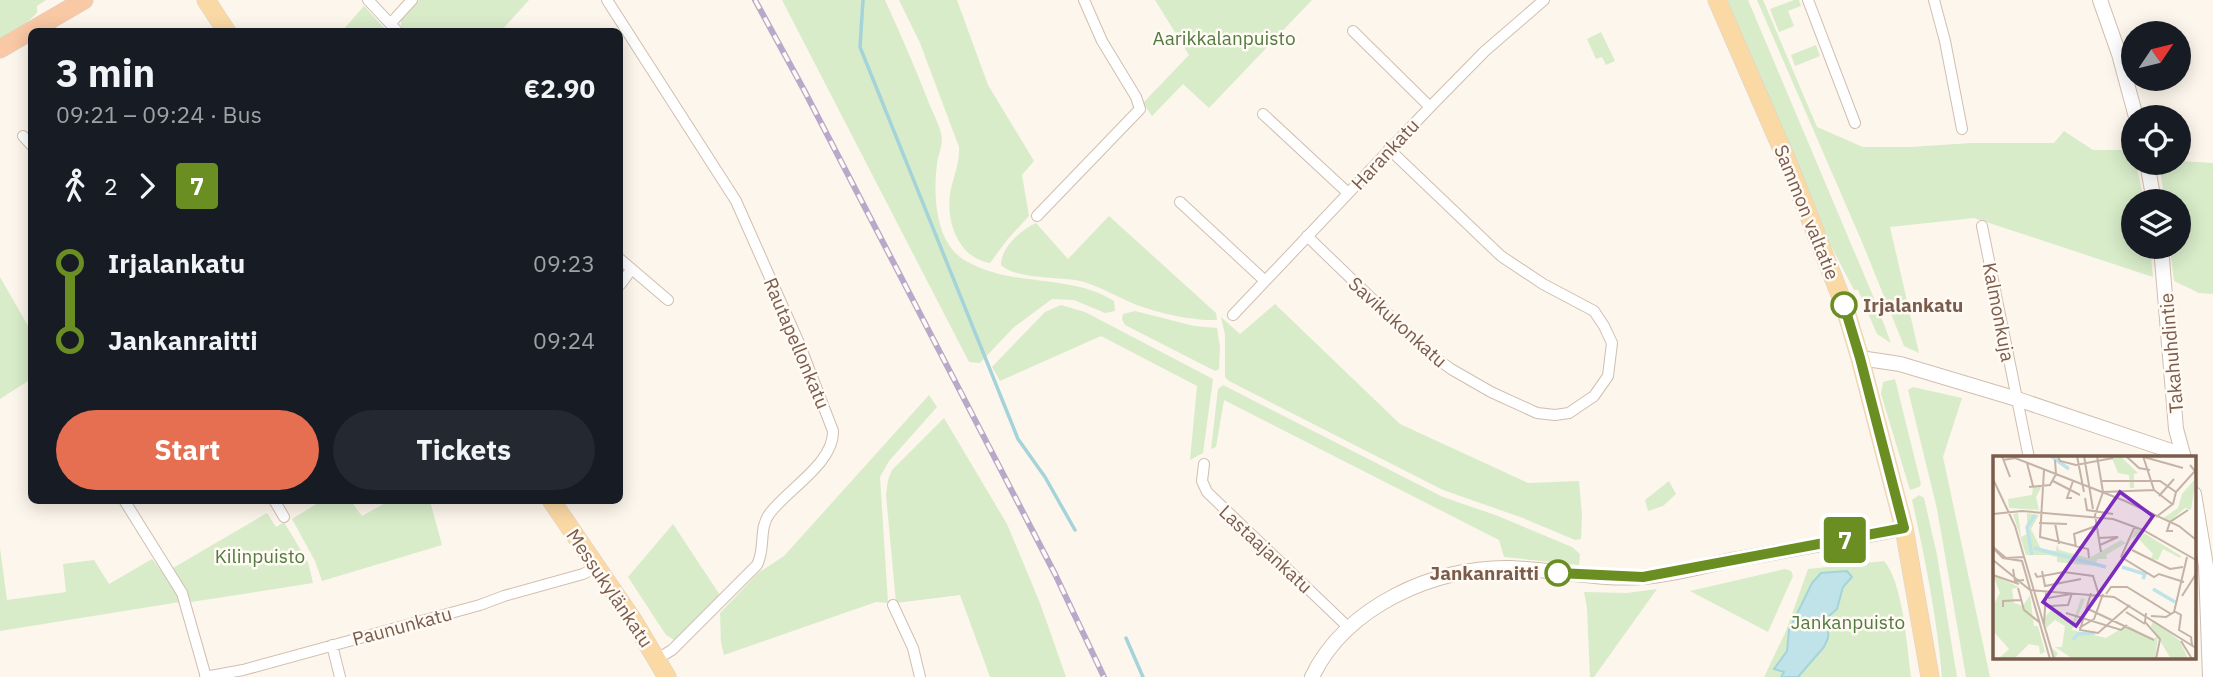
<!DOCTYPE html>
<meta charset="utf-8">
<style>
:root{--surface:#171b24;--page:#242831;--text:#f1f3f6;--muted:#9ea1a6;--accent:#e76f51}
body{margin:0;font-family:"IBM Plex Sans",sans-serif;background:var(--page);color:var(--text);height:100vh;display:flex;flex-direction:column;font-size:26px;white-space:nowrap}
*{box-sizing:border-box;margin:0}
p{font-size:23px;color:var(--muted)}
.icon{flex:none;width:38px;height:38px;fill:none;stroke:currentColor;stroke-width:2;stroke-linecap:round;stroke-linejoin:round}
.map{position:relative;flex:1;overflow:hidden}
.panel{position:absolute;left:28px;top:28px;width:595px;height:476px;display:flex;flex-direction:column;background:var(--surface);border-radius:10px;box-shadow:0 4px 18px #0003}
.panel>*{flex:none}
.badge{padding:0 14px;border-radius:5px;font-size:24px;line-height:46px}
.needle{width:46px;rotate:55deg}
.tools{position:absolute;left:2121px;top:21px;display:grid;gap:14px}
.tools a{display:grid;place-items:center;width:70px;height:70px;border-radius:50%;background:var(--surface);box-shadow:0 4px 18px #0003;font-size:35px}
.map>.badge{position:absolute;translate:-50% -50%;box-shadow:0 0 0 4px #fff}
.legs{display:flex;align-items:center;gap:10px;height:77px;padding:0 28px;font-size:23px}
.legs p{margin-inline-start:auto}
.overview{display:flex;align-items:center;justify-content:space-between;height:119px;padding:0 28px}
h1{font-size:38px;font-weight:700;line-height:52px}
.primary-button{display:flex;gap:14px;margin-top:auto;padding:14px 28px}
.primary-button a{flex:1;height:80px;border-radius:42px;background:var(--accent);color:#fff;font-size:28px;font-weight:700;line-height:80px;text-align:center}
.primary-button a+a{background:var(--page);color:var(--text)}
ul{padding:0 28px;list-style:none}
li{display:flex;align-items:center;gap:24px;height:77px;font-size:26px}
li i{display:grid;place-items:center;width:10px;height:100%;margin:0 9px;background:currentColor}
li i::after{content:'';width:18px;height:18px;margin:-9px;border:5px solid;border-radius:50%;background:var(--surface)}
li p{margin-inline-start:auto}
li:first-child i{background:linear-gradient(#0000 50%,currentColor 0)}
li:last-child i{background:linear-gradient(currentColor 50%,#0000 0)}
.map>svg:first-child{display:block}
</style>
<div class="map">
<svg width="2213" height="677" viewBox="0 0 2213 677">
<rect width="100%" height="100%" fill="#fdf6ec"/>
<path fill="#d8ecc9" d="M0 0H46L37 6V13L23 26 0 40Z
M419 0H529L501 31H405L401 26V20Z
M782 0H885C900 33 914 65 927 98 931 110 938 121 941 133 944 144 938 154 937 164 933 195 935 244 966 261 1012 288 1069 273 1114 301L1115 311 1105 313 1074 300 1052 299 1013 328 980 363 969 362Z
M899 0H957L988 85 1034 161 1022 175 1029 216 1007 240 990 263C960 259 946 223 950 195 952 179 960 165 959 147L920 43Z
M1155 0H1312L1209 108 1183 84 1152 116 1143 103 1189 55Z
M1727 0H1748L1876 303 1891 343 1877 334 1858 290H1854L1830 244Z
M1757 0H1763L1817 127 1863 147H1910L1971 143H2054L2064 131 2093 150H2133V163H2136L2144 201H2133V247H2150L2153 277 1974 218 1890 227 1919 353 1904 346 1862 242Z
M1794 0H1799L1801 6 1788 11 1794 26 1779 32 1770 9Z
M364 6 387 31H342Z
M1601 32 1615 61 1606 65 1602 57 1596 59 1587 39Z
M1816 45 1820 56 1795 66 1791 55Z
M2179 161 2213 163V294L2199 293 2174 281 2170 247H2179V201H2165L2159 163H2179Z
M1109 216 1216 313 1217 320C1188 321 1147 311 1121 298 1106 291 1092 283 1075 280 1055 277 1016 279 1001 265 1001 247 1021 230 1036 223L1068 259Z
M0 277 31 331V379L0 399Z
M1275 304 1400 424 1528 483 1579 481 1582 515 1581 539 1575 540 1523 518 1443 490 1229 381 1225 377V335L1221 317 1240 334Z
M1061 305 1085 312 1213 379 1203 453 1190 460 1197 386 1101 336 1000 381 992 367 1045 312Z
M1135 311 1194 326 1217 328 1220 347 1219 369 1215 371 1125 325 1122 319 1123 314Z
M1895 379 1921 484 1919 487 1910 490 1881 394 1883 382Z
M1223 385 1443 497 1498 516 1572 547 1580 554 1579 565 1504 557 1499 540 1224 400 1216 447 1211 449 1218 389Z
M1913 387 1962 398 1943 457 1990 677H1966L1937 509 1908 390Z
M929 395 937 407 889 461 880 477 888 603 876 602 724 655 721 643 720 613 758 573 784 556Z
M944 418 1007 524 1040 603 1066 677H990L960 595 896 603 886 495 888 480 892 470Z
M1669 481 1676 494 1663 506 1648 511 1645 500Z
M1919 495 1924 498 1937 555 1957 677H1942C1937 618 1925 558 1912 500Z
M321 501H351L362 516 389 501H430L442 545 322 581 315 561 292 519Z
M267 513 276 527 284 522 308 562 313 583 191 602 173 568Z
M673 524 720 595 674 640 666 635 628 577Z
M0 548 7 600 66 592 63 564 94 560 109 584 152 559 171 583 180 602 0 631Z
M1884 561C1903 582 1907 647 1911 677H1764L1786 631 1808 569Z
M1785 569 1791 571 1793 576 1768 632 1690 591Z
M1657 589 1594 677H1590L1587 608 1584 592 1627 593Z"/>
<path fill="#bfe3e8" stroke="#a5d3da" stroke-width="2" d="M1847 571 1852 577 1843 587 1837 609 1829 616 1828 638 1824 647 1798 677H1781L1784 672 1774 669 1787 651 1789 630 1812 583 1821 573Z"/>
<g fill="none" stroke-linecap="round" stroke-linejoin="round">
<path stroke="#a5d3da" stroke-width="3.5" d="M863 0 860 47 1018 439 1045 477 1075 530
M1126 638 1143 677"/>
<g stroke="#d1beb0" stroke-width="12">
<path id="minor" d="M368 0 398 32
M607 0 736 201 799 343 833 431C834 463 788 489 770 513 758 528 766 548 757 565L672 650 657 659
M1808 0 1855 123
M1934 0 1945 41 1962 129
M391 23 412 0
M1353 31 1430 107
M1263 114 1348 193
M23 136 32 146
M1180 202 1264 280
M1037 216 1140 109 1136 97 1102 41 1084 0
M1982 226 2029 458
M1307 236 1426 351 1451 369 1491 392 1537 413 1555 415 1569 413 1594 396 1608 376 1612 343 1604 326 1594 311 1543 284 1501 256 1389 149
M620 259 668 300
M620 285 631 270
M1233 315 1430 107 1485 51 1544 0
M1204 464 1202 481 1207 492 1348 627
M124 500 182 593 206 677
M274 500 284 517
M893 605 913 648 920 677
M332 645 340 677
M205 677 243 670 480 605 504 596 583 574 597 567"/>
</g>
<g stroke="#d1beb0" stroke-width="16">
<path id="tertiary" d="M2100 0 2119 54 2136 117
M2147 163 2154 201
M2161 247 2176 429 2184 458
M1860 358 1900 364 2017 399 2183 455
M2194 494 2206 566 2210 677
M1312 677C1345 607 1435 566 1511 568 1555 570 1599 580 1643 577 1672 575 1703 566 1732 560 1789 550 1847 540 1904 528"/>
</g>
<g stroke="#dad1cd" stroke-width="19">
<path id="primary" d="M206 0 227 32
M1717 0 1788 163 1844 305 1860 358 1904 528 1930 677
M551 500 633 620 667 677"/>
</g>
<g stroke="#dad1cd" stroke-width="19">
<path id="trunk" d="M0 49 84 0"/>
</g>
<use href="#minor" stroke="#fff" stroke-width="10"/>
<use href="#tertiary" stroke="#fff" stroke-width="14"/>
<use href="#primary" stroke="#fbd9a5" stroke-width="18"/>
<use href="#trunk" stroke="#f9c8a4" stroke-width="18"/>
<g stroke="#b9a8c9" stroke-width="6">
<path id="rail" d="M755 0 804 90 1055 574 1104 677"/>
</g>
<use href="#rail" stroke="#fffaf3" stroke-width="3.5" stroke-dasharray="10" stroke-linecap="butt"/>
</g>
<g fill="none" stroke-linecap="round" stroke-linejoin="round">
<g stroke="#fff" stroke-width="16">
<path id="line-1" d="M1558 573 1643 577 1904 528 1860 358 1844 305"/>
</g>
<use href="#line-1" stroke="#6b8e23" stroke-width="10"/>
</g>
<g fill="#fff" stroke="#6b8e23" stroke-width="3.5">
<circle cx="1844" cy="305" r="12"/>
<circle cx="1558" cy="573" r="12"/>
</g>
<g text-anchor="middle" stroke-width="5" stroke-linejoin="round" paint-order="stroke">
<g font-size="19" fill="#537a41" stroke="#fffaf3">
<text x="1224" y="45">Aarikkalanpuisto</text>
<text x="260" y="563">Kilinpuisto</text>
<text x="1848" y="629">Jankanpuisto</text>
</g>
<g font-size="19" fill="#7a5c4d" stroke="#fffaf3">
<text transform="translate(1385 154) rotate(-47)" y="7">Harankatu</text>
<text transform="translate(1807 212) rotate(68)" y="7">Sammon valtatie</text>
<text transform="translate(1999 312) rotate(79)" y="7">Kalmonkuja</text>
<text transform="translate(1398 322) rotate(42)" y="7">Savikukonkatu</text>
<text transform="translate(797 343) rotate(67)" y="7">Rautapellonkatu</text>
<text transform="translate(2171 353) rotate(-95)" y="7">Takahuhdintie</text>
<text transform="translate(1266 549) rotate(43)" y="7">Lastaajankatu</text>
<text transform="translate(610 588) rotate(56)" y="7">Messukylänkatu</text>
<text transform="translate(402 626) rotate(-15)" y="7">Paununkatu</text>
</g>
<g font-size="19" font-weight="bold" fill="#7a5c4d" stroke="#fffaf3" text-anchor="start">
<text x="1863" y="312">Irjalankatu</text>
<text x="1539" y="580" text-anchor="end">Jankanraitti</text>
</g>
</g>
<g transform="translate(1993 456)">
<rect width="203" height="203" fill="#fdf6ec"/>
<path d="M118 0H127L145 17 141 18V32H137L136 19 125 17ZM203 22 198 54 192 52 176 66 169 63 185 52 189 38ZM49 30 43 41 46 54 16 52 15 43 39 39 40 31ZM25 57 28 81 34 78V57L46 59 38 73 48 93 63 95 64 88 66 94 96 102 128 84 133 87 113 99 114 103H105L101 110 64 106V101L55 99H33L20 58ZM143 72 188 100 187 102 170 93 165 104 158 103 160 98 143 80 138 83ZM0 119 26 131 19 133 21 147 30 150 37 139 41 170H45L52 196 47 198 52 199 47 198 46 190 36 188 21 203H5L16 193 0 175V149L7 137ZM88 142 92 143 79 174 113 182 134 169 160 184 165 179 162 203H80L62 191H69L72 170 62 164 53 172 59 192 65 197 62 203 49 165 57 155 69 156V163L80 166ZM161 164 187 185 195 203H178L158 170Z" fill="#d8ecc9"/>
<path fill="none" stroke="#bfe3e8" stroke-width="3.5" d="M58 0 76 13M41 92 113 111M39 99 34 71 42 59M129 111 152 118 150 123M160 133 182 146M80 184 85 178 102 177"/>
<path fill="none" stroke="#c5b3a7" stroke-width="2" d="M9 0 17 21M65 0 67 5 83 9 120 2M84 0 91 36M91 0 100 53M104 0 110 36 102 59 108 96M133 0 146 12 157 14M150 0 161 34 179 48M151 1 190 12M10 4 22 2 132 45 186 70 202 83M34 7 40 30M51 14 47 81 95 93 96 102M0 23 22 70 61 203M60 25 87 39M108 25H167L183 36M36 31 57 29 63 18 62 4M110 36 161 34M166 40 181 23M79 42H74L80 25M92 42 94 54 120 58M0 58 29 55 120 63 150 74 203 104M163 61 180 48 183 36 202 15 197 9M46 67 74 68M62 67 66 88M180 75H174L177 66 195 54M105 82 125 81 107 89M0 91 13 102 31 101M83 91 81 78 103 70M0 92 10 102 29 105 57 203M139 94 177 113 190 111M128 101 161 121 166 118 191 126M128 101 142 70M0 104 37 134 121 141 203 192M20 113 22 125 31 124M49 115 52 130 88 123M42 117 44 121 71 116 100 120 105 136M0 119 26 128M25 132 31 154 46 166M98 137 87 174 105 177 137 149M113 138 118 131H134L178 158M189 140 203 118M55 142 78 138M57 150 75 149 79 137M10 151V145L28 144M93 152 161 184M181 155 188 159 186 174 198 181 199 189M133 156 152 168M73 157 128 174 134 169M153 157 152 166 167 183 163 203M158 160 173 161 181 156 194 101M51 168 53 136M86 172 101 163 110 138M188 185 199 203"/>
<path fill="#7b2cbf" fill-opacity="0.15" stroke="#7b2cbf" stroke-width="3.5" d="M127 36 160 60 83 170 50 146Z"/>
<rect width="203" height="203" fill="none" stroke="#7a5c4d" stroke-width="3.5"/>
</g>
</svg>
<div class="tools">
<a><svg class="needle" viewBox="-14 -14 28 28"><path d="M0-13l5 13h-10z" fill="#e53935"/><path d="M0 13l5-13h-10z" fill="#9ea1a6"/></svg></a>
<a><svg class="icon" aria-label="locate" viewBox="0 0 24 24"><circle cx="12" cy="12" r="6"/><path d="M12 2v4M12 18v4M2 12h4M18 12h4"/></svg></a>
<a><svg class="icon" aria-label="layers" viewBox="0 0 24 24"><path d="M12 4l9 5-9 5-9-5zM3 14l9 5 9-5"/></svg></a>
</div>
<b class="badge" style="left:1845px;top:540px;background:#6b8e23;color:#fff">7</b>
<section class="panel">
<div class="overview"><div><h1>3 min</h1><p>09:21 – 09:24 · Bus</p></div><b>€2.90</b></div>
<div class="legs"><svg class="icon" aria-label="walk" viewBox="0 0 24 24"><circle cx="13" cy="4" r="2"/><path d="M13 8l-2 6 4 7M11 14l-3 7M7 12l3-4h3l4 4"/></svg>2<svg class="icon" aria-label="forward" viewBox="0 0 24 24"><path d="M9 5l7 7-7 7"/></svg><b class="badge" style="background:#6b8e23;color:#fff">7</b></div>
<ul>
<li><i style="color:#6b8e23"></i><b>Irjalankatu</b><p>09:23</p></li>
<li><i style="color:#6b8e23"></i><b>Jankanraitti</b><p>09:24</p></li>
</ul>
<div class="primary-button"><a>Start</a><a>Tickets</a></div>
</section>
</div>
